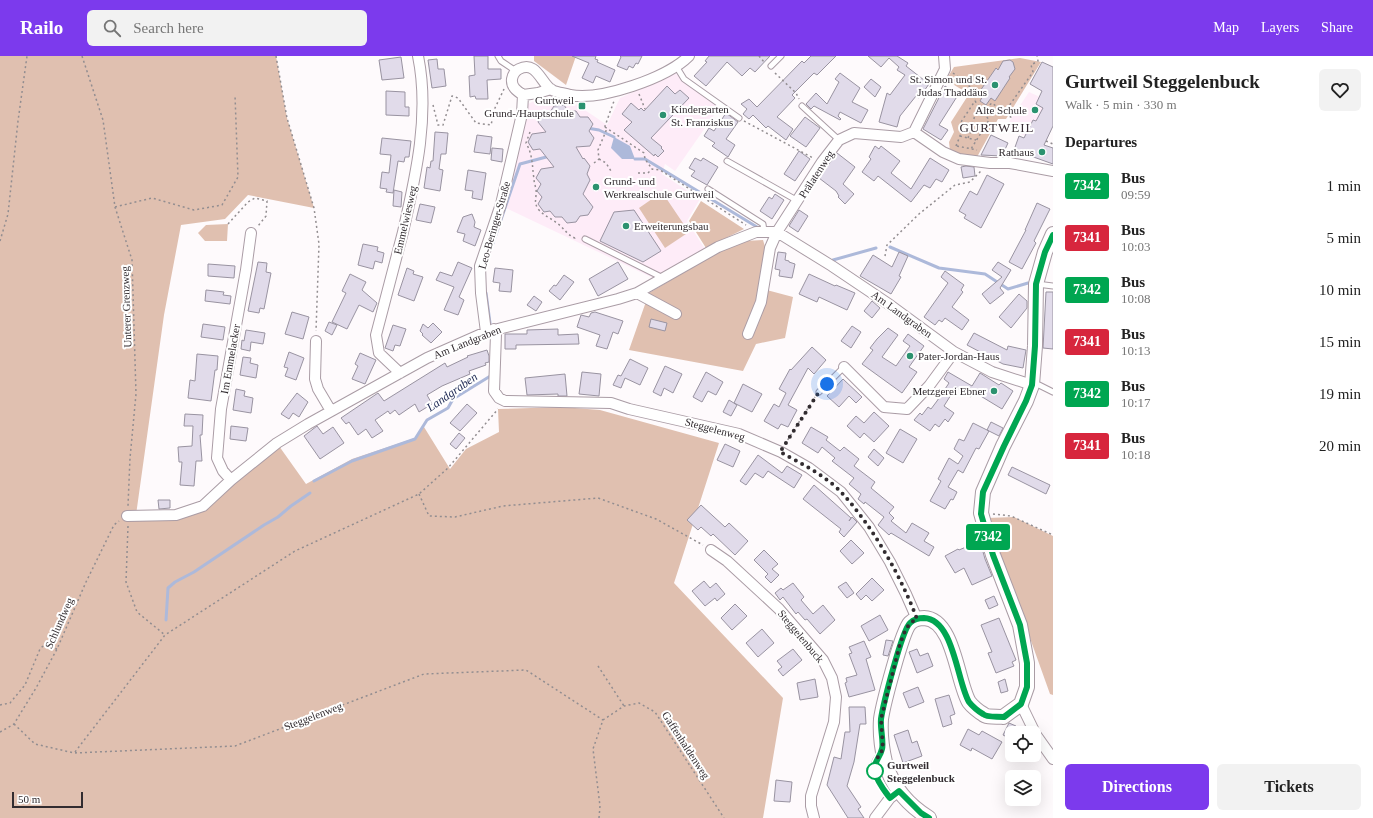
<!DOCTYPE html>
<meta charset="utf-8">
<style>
:root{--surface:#fff;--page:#f2f2f2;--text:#222;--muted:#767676;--accent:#7c3aed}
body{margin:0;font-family:Georgia,serif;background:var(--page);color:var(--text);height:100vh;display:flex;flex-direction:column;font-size:15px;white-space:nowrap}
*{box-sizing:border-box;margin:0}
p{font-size:13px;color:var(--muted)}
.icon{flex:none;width:22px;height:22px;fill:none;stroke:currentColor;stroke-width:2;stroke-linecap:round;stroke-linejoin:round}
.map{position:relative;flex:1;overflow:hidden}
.side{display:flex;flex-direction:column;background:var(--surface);width:320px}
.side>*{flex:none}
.badge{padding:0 8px;border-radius:3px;font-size:14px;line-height:26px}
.buttons{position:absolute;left:1005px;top:670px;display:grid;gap:8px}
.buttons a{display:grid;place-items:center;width:36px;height:36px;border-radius:6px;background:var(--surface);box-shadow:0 4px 16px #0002;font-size:20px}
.scale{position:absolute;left:12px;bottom:10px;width:71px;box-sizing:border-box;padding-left:4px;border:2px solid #322c30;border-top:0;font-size:11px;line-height:14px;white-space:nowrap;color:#322c30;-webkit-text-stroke:3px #fff;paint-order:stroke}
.you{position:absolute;width:20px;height:20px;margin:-10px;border:3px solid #fff;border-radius:50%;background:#1a73e8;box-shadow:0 0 0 6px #1a73e833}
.map>.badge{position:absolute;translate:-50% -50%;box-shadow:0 0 0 2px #fff}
h2{padding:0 12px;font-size:15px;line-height:36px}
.round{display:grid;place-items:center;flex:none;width:42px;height:42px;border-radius:6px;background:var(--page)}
.headline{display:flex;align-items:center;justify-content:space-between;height:68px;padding:0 12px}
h1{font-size:19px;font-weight:600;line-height:30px}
.primary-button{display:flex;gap:8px;margin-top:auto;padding:8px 12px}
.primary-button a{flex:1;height:46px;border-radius:6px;background:var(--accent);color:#fff;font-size:16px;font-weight:600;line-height:46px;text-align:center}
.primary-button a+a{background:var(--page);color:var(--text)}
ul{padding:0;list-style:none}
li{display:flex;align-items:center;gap:12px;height:52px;padding:0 12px}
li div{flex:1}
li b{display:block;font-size:15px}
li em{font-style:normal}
li .badge{min-width:44px;font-weight:700;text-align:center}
header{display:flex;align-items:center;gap:24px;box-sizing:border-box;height:56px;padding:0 20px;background:var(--accent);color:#fff}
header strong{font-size:19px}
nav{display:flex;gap:22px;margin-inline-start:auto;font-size:14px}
.search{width:280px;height:36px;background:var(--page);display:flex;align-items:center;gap:10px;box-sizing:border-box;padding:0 14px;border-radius:6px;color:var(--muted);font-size:15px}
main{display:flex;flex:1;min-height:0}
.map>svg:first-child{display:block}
</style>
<header>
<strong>Railo</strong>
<div class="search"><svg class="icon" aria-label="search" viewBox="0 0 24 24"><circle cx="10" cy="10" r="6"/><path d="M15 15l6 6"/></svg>Search here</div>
<nav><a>Map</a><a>Layers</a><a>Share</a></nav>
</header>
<main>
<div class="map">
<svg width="1053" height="762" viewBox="0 0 1053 762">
<rect width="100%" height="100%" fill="#fefafc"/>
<path fill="#feecf8" d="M675 17 721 49 675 115 665 108 662 118 700 143 687 165 705 193 655 223 504 151 517 106 528 48 536 44 548 42 576 48 607 69 620 42Z
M1029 36 1053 47 1048 81 1045 87 1005 72Z"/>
<path fill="#e0c0b0" d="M0 0H276L287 62 314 152 248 139 225 163 181 169 164 259 136 459 204 452 279 390 306 428 352 403 415 382 422 371H424L450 413 466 393 499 376 498 353 562 351 600 354 719 387 674 527 783 642 763 762H0Z
M534 0H576L566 29 534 5Z
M1020 2 1041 6 1006 63H998L977 101 958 98 950 95 949 86 954 76 951 66 969 38 946 24 954 11Z
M662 136 689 176 665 192 639 152Z
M701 145 744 173 706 192 689 165Z
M228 168 227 185H205L198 177 206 169Z
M763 184 766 194 759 232 793 241 785 282 756 288 743 315 629 294 649 237 727 191 745 185Z
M1014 461 1053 480V639L1050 638 987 462Z"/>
<path fill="#adb9da" d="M614 81 630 90 635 103H622L611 92Z"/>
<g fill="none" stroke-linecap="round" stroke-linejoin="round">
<path stroke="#adb9da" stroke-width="3" d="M587 72 599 74 614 81
M635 103H645L757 171
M890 191 939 212 985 218 1008 233 1028 227
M491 193 520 108 550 100
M833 204 876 192
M486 237 490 267
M314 425 352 405 415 383 427 364 448 352 453 343 492 319
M166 564 168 532 175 526 194 516 264 469 278 461 291 450 310 437"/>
</g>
<path fill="#e1dbea" stroke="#9993a1" d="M474 0H488V13H501V23L487 24 488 43H476L475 40 470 41 469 20 475 19Z
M572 0H596L595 3 598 4 597 6 615 14 610 26 596 20 593 27 582 22 589 7Z
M620 0H642L638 8 636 7 633 12 629 10 627 14 617 10 621 1Z
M709 0H770L755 16 750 12 742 20 727 6 706 30 694 20 707 6 705 5Z
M811 0H836L817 19 814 17 792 39 795 42 777 61 793 73 786 84 768 70 766 72 753 59 749 63 743 58 747 53 741 48 749 43 757 51 802 5 804 7Z
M868 0H897L908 7 906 10 929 28 919 42 916 40 900 60 897 71 879 66 887 37 890 39 905 19 897 14 899 11 889 2 881 11Z
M401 1 404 22 382 24 379 4Z
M437 3 438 13H444L446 30 432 32 428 4Z
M1010 4 1013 6 1015 13 1009 21 1010 22 995 45 991 42 986 49 980 45 984 38 980 35 996 12 998 14 1003 5Z
M1042 6 1053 11V70L1044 89 1053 92V108L1014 94 1019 80 1024 82 1033 64 1036 65 1043 52 1036 48 1042 35 1030 28Z
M840 17 860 32 852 46 868 54 861 67 840 56 838 60 841 63 840 64 814 50 811 53 806 48 816 37 827 48 839 26 835 23Z
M871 23 881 31 875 41 864 31Z
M667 30 675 38 680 34 689 42 651 82 662 91 661 92 664 95 658 101 655 98 654 100 624 74 632 66 622 58 631 47 639 54 641 52 644 55Z
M945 30 958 39 939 69 948 74 941 84 923 73Z
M386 35 405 36V51H409V60L386 59Z
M564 49 568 55H576L580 61H588L593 68 589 75 594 82 590 90 576 91 583 103 584 102 590 110 587 118 590 124 583 138 593 151 588 159 580 160 576 166 567 167 562 161H555L550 155 544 156 538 148 542 141 537 135 541 128 536 122 541 113 554 111 540 93 533 94 528 86 532 78 546 76 538 66 542 57 550 56 554 50Z
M726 57 738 66 726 83 735 89 728 101 712 90 715 87 704 80 709 72 714 75Z
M805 61 820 72 806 91 790 80Z
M435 76 448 77 446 98H441L439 113 443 114 440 135 424 132 427 111 430 112 431 105H433Z
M477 79 492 81 490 98 474 96Z
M991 79 1008 87 1002 100 981 99Z
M382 82 411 85 409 101H405L404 106 398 105 393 137 386 136 387 133 380 132 382 116 389 117 391 99 380 98Z
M875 90 879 93 881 90 900 105 891 117 911 133 930 102 949 114 942 126 936 123 930 132 924 129 911 146 878 120 874 125 862 116 871 103 869 101Z
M492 92 503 93 502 106 491 104Z
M799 95 810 103 795 125 784 118Z
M837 97 855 111 843 128 854 138 845 148 838 141 839 140 836 135 819 122Z
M695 102 701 105 703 102 718 111 707 129 691 120 695 115 689 112Z
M966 110 974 111 975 120 963 122 961 111Z
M468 114 486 117 482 144 472 142 473 135 465 134Z
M987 119 1004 128 981 172 964 162 966 159 959 155 970 135 977 139Z
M394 134 402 136 401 151 393 150Z
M775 138 784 144 772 163 760 155 769 141 772 143Z
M1037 147 1050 153 1034 185 1036 187 1022 213 1009 206 1026 174H1025Z
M420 148 435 151 431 167 416 164Z
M634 154 661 195 643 206 600 185 614 156Z
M799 154 808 160 798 176 789 170Z
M472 158 475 166 474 171 481 174 475 190 463 185 465 178 457 176 463 161Z
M363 188 378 191 377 195 384 197 382 207 375 205 373 213 358 209Z
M778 196 786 197 785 204 789 205V206L795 208 792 222 779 220 780 214 775 213Z
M899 196 908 200 899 220 901 221 891 238 860 220 873 199 892 211Z
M258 206 267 207 266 216 271 217 264 253 260 252 259 257 248 255Z
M458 206 472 212 459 241 464 244 458 259 444 254 454 231 436 224 440 216 452 220Z
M618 206 628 223 598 240 589 223Z
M998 206 1011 214 1000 232 1004 237 990 248 982 238 1002 221 992 214Z
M208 208 235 210 234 222 208 220Z
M407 212 414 215 413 218 423 221 414 245 398 239Z
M495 212 513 214 511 236 499 235 500 227 493 226Z
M945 215 964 229 961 234 963 236 952 251 969 264 962 274 945 262 942 266 939 264 935 269 924 261 948 227 941 221Z
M350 218 366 226 362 234 377 247 373 256 359 249 347 273 332 266 346 237 342 235Z
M809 218 835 230 836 229 855 237 847 254 819 241 817 246 799 238Z
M564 219 574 226 560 244 549 235 554 229 556 230Z
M206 234 224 236 223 239 231 240 230 248 205 245Z
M1046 236H1053V293L1043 292Z
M1019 238 1027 245V252L1011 272 999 261Z
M534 240 542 246 536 255 527 249Z
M872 245 880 252 872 262 864 255Z
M292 256 309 261 303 283 285 278Z
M595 256 623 265 618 278 613 276 607 293 596 290 600 279 577 271 581 259 589 261 591 257Z
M651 263 667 267 665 275 649 271Z
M329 266 337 269 332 279 325 275Z
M433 267 442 276 431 287 422 279 423 278 420 275 423 268 428 272Z
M203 268 225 271 223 284 201 281Z
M393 269 406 273 400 290 395 289 393 295 385 292Z
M852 270 861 276 851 292 841 285Z
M888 272 898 279 882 301 896 310 910 290 903 285 908 278 924 290 909 311 917 316 902 337 862 308 873 294 870 292 877 283Z
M558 273V279L578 278 579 288 516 289V293H505V278H527V274Z
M246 274 265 277 263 288 251 286 250 295 241 293 242 284 244 285Z
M974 277 1007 294 1008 290 1026 294 1023 312 1003 308 967 289Z
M812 291 826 304 814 318 808 312 788 349 797 354 788 371 781 368 778 373 764 365 774 348 779 351 786 337 779 333 790 313 791 314Z
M487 294 489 300V306L485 307 486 309 469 315 470 318 442 330 427 339 432 348 419 356 415 348 399 359 395 354 390 358 388 355 375 364 383 375 372 382 366 373 358 379 349 366 346 368 341 362 378 337 384 345 445 307 447 311 468 301 467 300Z
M289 296 304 302 296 324 285 320 288 312 284 311Z
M360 297 376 304 365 328 352 323 358 310 355 308Z
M197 298 218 300 217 314H215L211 345 188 342 190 324 195 325Z
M243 301 251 302 250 307 258 309 256 322 240 319Z
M630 303 648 312 640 329 625 322 621 332 613 329 618 319 621 320Z
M665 310 682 318 673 337 664 332 661 340 653 336Z
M582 316 601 318 599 340 579 338Z
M706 316 723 326 716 339 708 335 702 346 693 341Z
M948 316 972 330 980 317 999 329 1001 327 1013 335 1002 353 974 336 971 341 956 331 944 350 954 357 948 366 945 363 939 371 935 368 930 375 914 364 920 357 922 359 928 351 931 353 937 345 949 327 944 323Z
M565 318 567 340H558V338L527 339 525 322Z
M843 323 862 341 856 347 849 340 839 351 827 340Z
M743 328 762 338 752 356 734 347Z
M236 333 245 335 244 340 253 342 251 357 233 354Z
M297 337 308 346 299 361 293 357 289 363 281 358Z
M729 344 737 349 731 360 723 356Z
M467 348 477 357 460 375 450 367Z
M874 356 889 370 874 386 864 377 860 382 847 370 856 360 864 367Z
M185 358 203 359 202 379H200L202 405H196L194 430 180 429 182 406H179L178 391 192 390 193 370H184Z
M991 366 1003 372 999 380 987 374Z
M973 367 989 375 979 393 976 392 963 417 958 414 948 431 957 436 953 444 951 443 945 453 930 445 941 425 938 423 949 402 958 408 963 400 954 393 959 383 964 385Z
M231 370 248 372 246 385 230 383Z
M317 370 323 378 333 371 344 387 320 403 304 380Z
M811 371 828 381 826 384 840 395 844 391 859 403 854 410 875 426 871 432 894 451 889 457 894 462 891 465 906 477 912 467 929 477 924 485 934 491 929 500 891 477 889 479 878 469 884 461 865 446 864 448 858 443 861 438 849 428 854 422 832 405 835 402 822 391 818 397 802 387Z
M900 373 917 383 903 407 886 397Z
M459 377 465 382 456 393 450 388Z
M725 388 740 395 733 411 717 404Z
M874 393 884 402 878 410 868 401Z
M758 399 782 417 787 410 802 419 794 432 768 415 763 422 755 417 746 429 740 425Z
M1012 411 1050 429 1046 438 1008 419Z
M814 429 851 462 849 465 852 461 857 466 844 481 839 476 841 473 803 443Z
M158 444H170V452L159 453Z
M701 449 725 471 729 467 748 485 735 499 713 478 711 480 701 471 698 474 687 464Z
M851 484 864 497 852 508 840 495Z
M980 485 985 503 992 520 972 529 964 512 955 517 945 500 958 493 959 494Z
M764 494 778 508 772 513 779 519 771 527 765 521 768 518 754 504Z
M872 522 884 534 872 545 866 539 861 544 856 538Z
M704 525 710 532 716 527 725 538 717 545 715 542 705 550 692 535Z
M846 526 854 537 847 542 838 531Z
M793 527 804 541 801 544 813 558 823 549 835 564 820 578 807 563 805 564 798 556 796 558 783 541 780 544 775 537 781 532 783 534Z
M994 540 998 549 989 553 985 544Z
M735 548 747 560 732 574 721 562Z
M880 559 888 574 869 585 861 570Z
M999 562 1016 604 1012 606 1014 610 996 617 988 597 992 596 981 569Z
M762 573 774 587 758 601 746 587Z
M886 584 893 585 888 600 883 599Z
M864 585 871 601 866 603 875 634 849 641 845 627 847 626 846 622 857 619 849 598 852 597 849 591Z
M793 593 802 604 783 620 778 614 782 611 777 605Z
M917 593 920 600 928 597 933 610 917 617 909 596Z
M815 623 818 641 800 644 797 627Z
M1005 623 1008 635 1001 637 998 626Z
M918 631 924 646 909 652 903 637Z
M949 639 955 658 950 660 952 668 943 671 935 643Z
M849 651H865L866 668H860L854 706 847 730 861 751 858 753 864 762H848L827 729 834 701 841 703 845 676H850Z
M1009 667 1016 670 1013 677H1012L1011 683 1003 679Z
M968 673 979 679 982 675 1002 686 992 703 972 692 971 695 960 689Z
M908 674 912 687 917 685 922 700 903 707 894 679Z
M776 724 792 726 790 746 774 745Z"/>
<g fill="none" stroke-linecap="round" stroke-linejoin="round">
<g stroke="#aa9ca5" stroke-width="7">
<path id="service" d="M498 0 501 5 516 15
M676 10 684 23 739 62
M771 10 781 0
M802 50 839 84
M727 105 798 145
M708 133 763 168 764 175
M585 183 663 222
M1037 228 1053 230
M1034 329H1039L1053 336
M819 336 844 311
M880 697C879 700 876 703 875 706 871 719 883 733 890 742"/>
</g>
<g stroke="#aa9ca5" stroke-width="12">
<path id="minor" d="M551 33 538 37 523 39C517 35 511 31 512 23 513 18 515 15 519 13 537 4 541 28 552 34 557 37 564 37 570 39 600 45 667 22 689 0
M914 76 945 13 944 0
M637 237 676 258
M494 273 496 278 494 335 499 342 505 345 611 347 629 353 739 378 781 396 809 412 841 436 869 471 890 506 906 538 917 563
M486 276 481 237 480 210 501 148 522 58 523 39
M748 278 761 246 770 192 777 176 822 106 839 84 854 77 901 81 914 76 943 96 959 103 990 107H1010L1053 115
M316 285 315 323 318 333 331 355
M844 311 884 351 907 353 929 330 954 296
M400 317 379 297 376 279C385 245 394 210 403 176 416 119 430 58 418 0
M231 424 223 415 217 402 221 353 246 214 251 177
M127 460 176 459 203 450 231 424 277 387 308 368 427 302 486 276 618 243 637 237 718 191 756 176H777L832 210 890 249 954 296 992 316 1032 329
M711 494 727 505 779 553 823 604 832 622 836 641 834 666 811 740V750L814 762
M1021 648 1036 679 1053 703
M875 762 890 742 899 735"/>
</g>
<g stroke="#aa9ca5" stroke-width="16">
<path id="secondary" d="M929 762C908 749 892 730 885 706 882 693 880 677 881 663 883 649 902 575 910 567 913 564 919 562 924 562 954 563 957 626 969 646 972 650 979 656 983 658 987 662 998 660 1003 661L1021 648 1027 631V607L1020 569 993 499 981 457 983 436 1003 390 1026 345 1032 329 1035 290 1036 228 1045 196 1053 178"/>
</g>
<path stroke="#928d90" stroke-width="1.5" stroke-dasharray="2 3" stroke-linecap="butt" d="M82 0 103 64 115 151 132 204 136 338 130 402 128 450
M276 0 287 62 314 152 319 188 316 275
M759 0 764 6
M775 17 796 37 799 43
M953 17 979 38 976 44
M639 38 645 53
M433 49 438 69H443L452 40 458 42 476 67 491 69 495 52 504 33
M982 55 992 47 1012 62
M1004 57 1033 16 1031 9 1038 5 1037 0
M744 65 813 102
M605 71 644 97 645 103 652 113
M530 76 526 87C533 99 532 110 534 123 534 128 537 133 536 138 536 145 534 146 538 153 544 160 551 162 558 168 564 172 567 179 575 182L577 180
M960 80 976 84
M968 82 972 72 975 58
M1046 85 1053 88
M956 90 960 80 961 66 975 45 989 64 971 93
M957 90 977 94
M599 103 606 107 611 115
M594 107 599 103 598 94 606 75 605 70 614 45
M638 117H648L652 113 660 114 746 169
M605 123 612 124
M115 151 152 142 194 154 222 149 238 121 235 39
M228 168 248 146 255 142 267 145 266 160 258 170
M0 185 8 158 18 65 27 0
M885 200 887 189 919 158 955 129 970 126 981 115
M785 388 815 341
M419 438 429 460 455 461 503 450 598 442 656 463 703 489
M993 458 1011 460 1053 479
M128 470 126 526 137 556 165 579
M598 610 624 650
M0 649 10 647 25 629 40 593 44 589 57 593
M14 668 35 688 74 697 235 690 424 618 526 614 603 664
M0 676 14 668 36 632 57 593 86 526 114 469 119 465
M75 696 165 579 295 495 419 438 448 412 498 353
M599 762 600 750 593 693 603 664 624 650 639 647 655 656 724 762"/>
<use href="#service" stroke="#fff" stroke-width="5"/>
<use href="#minor" stroke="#fff" stroke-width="10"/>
<use href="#secondary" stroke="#fff" stroke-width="14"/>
</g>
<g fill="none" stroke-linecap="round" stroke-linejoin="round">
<g stroke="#fff" stroke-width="9">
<path id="line" d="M929 762 921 757 899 735 890 742C884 734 877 726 875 716 873 706 880 702 882 693 884 687 880 672 881 663 883 649 902 574 910 567 913 564 919 562 924 562 954 563 957 626 969 646 972 650 979 656 983 658 987 662 998 660 1004 661L1021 648 1027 631V607L1020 569 993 499 981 458 983 436 1004 390 1026 345 1032 329 1035 290 1036 228 1045 196 1053 179"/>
</g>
<use href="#line" stroke="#00a651" stroke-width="6"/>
<path stroke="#322c30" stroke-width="4" stroke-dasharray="0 7.2" d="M827 328 819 336 780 396C801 407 826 420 842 437 873 471 901 520 917 563L910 567 905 575 900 588 881 663 883 693 875 706V715"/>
</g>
<g fill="#2b926f" stroke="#fff" stroke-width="1.5">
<circle cx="995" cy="29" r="4"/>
<rect x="578" y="46" width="8" height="8" rx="2"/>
<circle cx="1035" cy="54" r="4"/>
<circle cx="663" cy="59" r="4"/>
<circle cx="1042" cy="96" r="4"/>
<circle cx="596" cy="131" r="4"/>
<circle cx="626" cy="170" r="4"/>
<circle cx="910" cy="300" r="4"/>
<circle cx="994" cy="335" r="4"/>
</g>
<circle fill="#fff" stroke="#00a651" stroke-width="2" cx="875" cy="715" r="8"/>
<g text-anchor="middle" stroke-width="4" stroke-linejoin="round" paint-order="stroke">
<g font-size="11" fill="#322c30" stroke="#fff" text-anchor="end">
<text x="987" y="27">St. Simon und St.<tspan x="987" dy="13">Judas Thaddäus</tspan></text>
<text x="574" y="48">Gurtweil<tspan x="574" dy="13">Grund-/Hauptschule</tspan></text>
<text x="671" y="57" text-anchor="start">Kindergarten<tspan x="671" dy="13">St. Franziskus</tspan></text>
<text x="1027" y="58">Alte Schule</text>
<text x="1034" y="100">Rathaus</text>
<text x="604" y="129" text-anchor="start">Grund- und<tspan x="604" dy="13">Werkrealschule Gurtweil</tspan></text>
<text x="634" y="174" text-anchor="start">Erweiterungsbau</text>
<text x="918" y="304" text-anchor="start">Pater-Jordan-Haus</text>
<text x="986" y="339">Metzgerei Ebner</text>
</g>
<g font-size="11" fill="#322c30" stroke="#fff">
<text transform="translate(816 118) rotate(-57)" y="4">Prälatenweg</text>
<text transform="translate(405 164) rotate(-77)" y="4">Emmelwiesweg</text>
<text transform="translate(494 169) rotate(-74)" y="4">Leo-Beringer-Straße</text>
<text transform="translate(126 251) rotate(-92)" y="4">Unterer Grenzweg</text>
<text transform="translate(902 258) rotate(36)" y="4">Am Landgraben</text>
<text transform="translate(467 286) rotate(-22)" y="4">Am Landgraben</text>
<text transform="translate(230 303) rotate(-80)" y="4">Im Emmelacker</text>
<text transform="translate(715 373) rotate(15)" y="4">Steggelenweg</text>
<text transform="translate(59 567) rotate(-66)" y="4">Schlundweg</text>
<text transform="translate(801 580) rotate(50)" y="4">Steggelenbuck</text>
<text transform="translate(313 660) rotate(-21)" y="4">Steggelenweg</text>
<text transform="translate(686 689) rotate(57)" y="4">Gaffenhaldenweg</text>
</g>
<g font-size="11" font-weight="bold" fill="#322c30" stroke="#fff" text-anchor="start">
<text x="887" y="713">Gurtweil<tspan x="887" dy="13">Steggelenbuck</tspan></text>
</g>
<g font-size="12" font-style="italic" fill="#1d2853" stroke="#fff">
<text transform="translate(452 336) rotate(-35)" y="4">Landgraben</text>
</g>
<g font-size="13" letter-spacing="1" fill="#382d34" stroke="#fff">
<text x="997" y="76">GURTWEIL</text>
</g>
</g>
</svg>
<div class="buttons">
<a><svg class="icon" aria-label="locate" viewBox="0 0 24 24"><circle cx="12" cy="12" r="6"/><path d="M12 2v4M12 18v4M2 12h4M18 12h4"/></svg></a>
<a><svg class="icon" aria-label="layers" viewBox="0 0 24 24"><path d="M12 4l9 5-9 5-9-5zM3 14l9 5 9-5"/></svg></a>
</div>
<div class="scale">50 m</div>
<div class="you" style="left:827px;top:328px"></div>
<b class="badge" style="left:988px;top:481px;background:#00a651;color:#fff">7342</b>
</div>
<section class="side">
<div class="headline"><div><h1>Gurtweil Steggelenbuck</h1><p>Walk · 5 min · 330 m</p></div><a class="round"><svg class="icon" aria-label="heart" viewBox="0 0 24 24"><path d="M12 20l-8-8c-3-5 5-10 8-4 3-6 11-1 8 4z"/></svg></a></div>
<h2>Departures</h2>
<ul>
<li><span class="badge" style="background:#00a651;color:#fff">7342</span><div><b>Bus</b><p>09:59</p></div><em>1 min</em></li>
<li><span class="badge" style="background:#d7263d;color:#fff">7341</span><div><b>Bus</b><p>10:03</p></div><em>5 min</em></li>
<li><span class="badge" style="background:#00a651;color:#fff">7342</span><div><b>Bus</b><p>10:08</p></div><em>10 min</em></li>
<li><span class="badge" style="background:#d7263d;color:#fff">7341</span><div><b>Bus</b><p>10:13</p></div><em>15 min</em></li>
<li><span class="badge" style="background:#00a651;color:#fff">7342</span><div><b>Bus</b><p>10:17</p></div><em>19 min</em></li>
<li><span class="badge" style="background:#d7263d;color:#fff">7341</span><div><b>Bus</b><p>10:18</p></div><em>20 min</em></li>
</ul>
<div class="primary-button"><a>Directions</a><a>Tickets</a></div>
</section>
</main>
